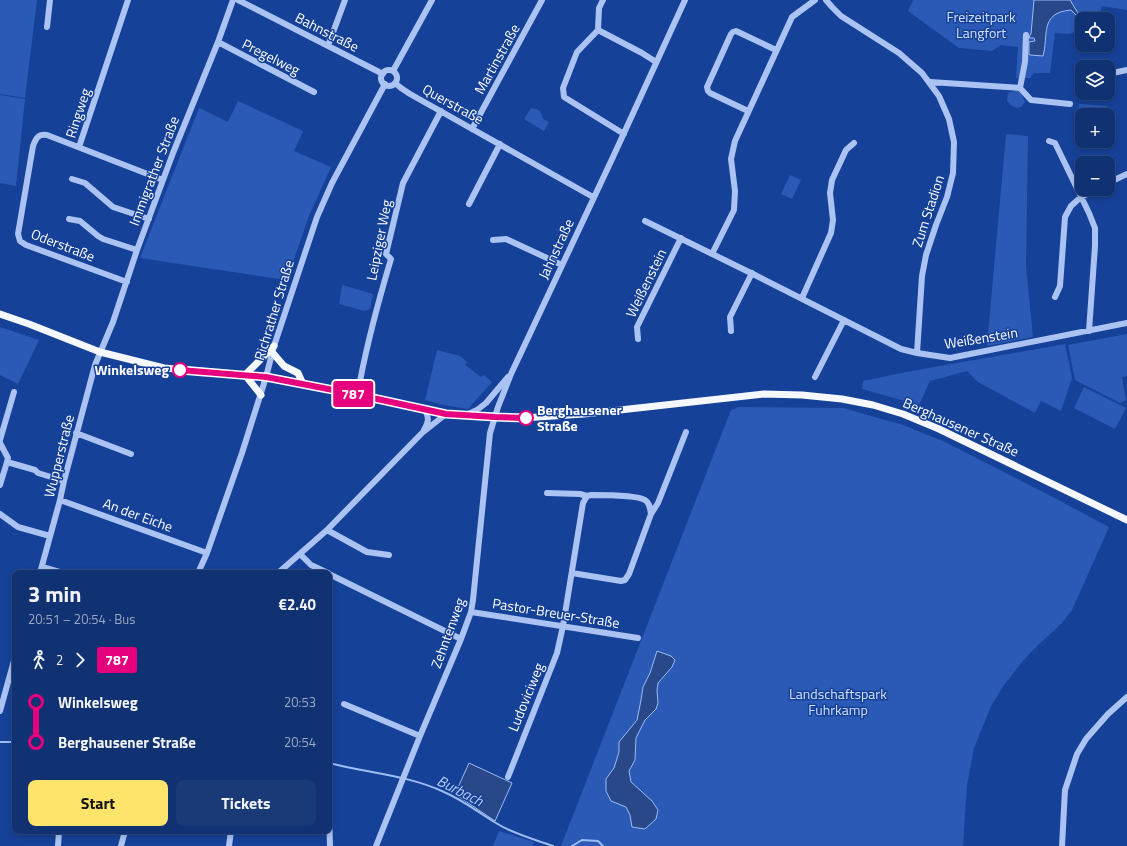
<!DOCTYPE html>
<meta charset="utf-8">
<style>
:root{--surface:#103172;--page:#193977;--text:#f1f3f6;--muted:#9ca9c4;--line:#304c84;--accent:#ffe46b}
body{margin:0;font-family:"Titillium Web",sans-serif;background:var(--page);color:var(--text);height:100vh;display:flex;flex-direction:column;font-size:15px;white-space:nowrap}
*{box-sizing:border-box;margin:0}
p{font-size:13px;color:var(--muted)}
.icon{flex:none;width:22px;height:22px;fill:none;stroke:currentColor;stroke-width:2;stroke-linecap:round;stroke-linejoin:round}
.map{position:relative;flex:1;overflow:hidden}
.side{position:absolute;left:12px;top:570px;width:320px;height:264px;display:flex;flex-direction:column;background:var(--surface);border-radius:8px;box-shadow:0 2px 6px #0003,0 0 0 1px var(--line)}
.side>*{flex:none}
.badge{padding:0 8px;border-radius:3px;font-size:14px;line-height:26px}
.controls{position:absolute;left:1075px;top:12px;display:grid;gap:8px}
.controls a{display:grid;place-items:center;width:40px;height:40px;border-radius:8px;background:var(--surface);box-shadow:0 2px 6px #0003,0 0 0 1px var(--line);font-size:20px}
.map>.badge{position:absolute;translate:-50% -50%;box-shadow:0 0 0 2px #fff}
.legs{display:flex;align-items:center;gap:6px;height:44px;padding:0 16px;font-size:13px}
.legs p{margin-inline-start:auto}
.overview{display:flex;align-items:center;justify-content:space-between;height:68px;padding:0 16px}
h1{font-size:22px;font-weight:700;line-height:30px}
.primary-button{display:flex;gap:8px;margin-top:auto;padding:8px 16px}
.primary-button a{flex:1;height:46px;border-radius:8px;background:var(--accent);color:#111;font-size:16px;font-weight:700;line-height:46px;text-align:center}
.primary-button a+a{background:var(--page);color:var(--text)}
ul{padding:0 16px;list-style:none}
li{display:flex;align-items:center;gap:14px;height:40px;font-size:15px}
li i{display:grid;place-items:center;width:6px;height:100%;margin:0 5px;background:currentColor}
li i::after{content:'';width:10px;height:10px;margin:-5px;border:3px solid;border-radius:50%;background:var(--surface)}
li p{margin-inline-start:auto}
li:first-child i{background:linear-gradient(#0000 50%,currentColor 0)}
li:last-child i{background:linear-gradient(currentColor 50%,#0000 0)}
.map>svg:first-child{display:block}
</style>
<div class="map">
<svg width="1127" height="846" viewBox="0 0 1127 846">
<rect width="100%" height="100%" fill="#164198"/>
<path fill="#2a5ab6" d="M0 0H37L25 98 0 94Z
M913 0H1127V10L1102 6 1099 19H1082V29L1069 34 1055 33 1050 73H1034L1030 78H1016L1018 47 1001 45 992 51 959 48 908 11Z
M1016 89 1020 91 1025 102C1023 105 1021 108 1016 108L1015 107 1012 106 1007 101 1008 93 1014 91Z
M0 95 25 99 16 186 0 183Z
M238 101 303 131 294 151 331 167 309 216 291 268 286 280 140 258 199 108 228 122Z
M1079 104 1107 106 1106 115H1082V122L1078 115Z
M531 108 537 109 541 113 543 119 549 122 544 131 524 119Z
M1006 134 1028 136 1026 267 1033 337 987 346Z
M790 175 801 180 792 199 781 194Z
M342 285 373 294 370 309 364 311 339 304Z
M0 327 39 340 18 384 0 375Z
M1127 334V376L1122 377 1126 400 1120 403 1075 380 1068 345Z
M1065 344 1072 378 1061 411 1041 401 1035 413 978 382 967 371 930 381 919 405 862 389 863 381 906 372Z
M437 350 460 356 467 362 465 365 481 377 484 375 492 382 468 409 444 405 425 400Z
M1084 387 1126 408 1115 429 1074 408Z
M739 407 843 408 903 425 945 442 1049 495 1109 527 1072 610 1061 624 1035 648 1022 662 1004 685 991 706 974 748 967 785 963 846H561L731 410Z
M499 831 534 842 532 846H493Z"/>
<path fill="#29488a" stroke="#9cbcf4" d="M1034 0H1070L1073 5 1078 13 1076 15 1071 10C1039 13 1049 35 1043 56L1030 55 1029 54V42L1035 41 1034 38H1029L1030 35 1031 34Z
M657 651 671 656 675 660 672 667 658 683 657 690 658 703 656 709 645 720 636 738 635 760 629 771 631 782 652 801 658 810 656 819 645 829 632 827 630 815 626 807 611 801 606 791V779L614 768 619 752V742L637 720 641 700 643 687 650 673Z
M469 763 512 783 495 821 455 794Z"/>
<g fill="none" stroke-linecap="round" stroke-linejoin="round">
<path stroke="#9cbcf4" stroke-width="2" d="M0 742H15
M329 763C367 773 408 775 444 792 463 800 479 813 496 823 513 834 534 839 553 846
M572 846 582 840 598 841 603 846"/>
<path stroke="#aac3f2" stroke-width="6" d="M238 0 383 74
M603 0 599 8 598 30 577 52 563 88 564 97 624 134
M826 0 832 7 841 16 899 53 922 73 939 96 949 119 954 142 953 173 947 197 936 225 926 255 922 276 917 353
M47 27 50 0
M598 30 642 53 656 62
M218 42 314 92
M328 46 345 0
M381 78a8 8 0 1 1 16 0a8 8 0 1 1-16 0Z
M393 71 432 0
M1108 74 1127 70
M930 82 1020 88
M395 83 401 88 410 94 593 197
M1020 88 1031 100 1070 104
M1020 88 1025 62 1026 35
M748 111 710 93 708 91 707 87 731 34 733 32 736 31 776 50
M472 129 542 0
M1049 141 1055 143 1089 213 1095 228V246L1089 331
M79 147 128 0
M72 179 85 183 113 207 149 219
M1108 183 1127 174
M469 204 500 144
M69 219 80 221 98 236 103 239 137 250
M645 221 755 275 901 349 917 353 950 358 1127 323
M493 240 506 239 562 265
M712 254 734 210 735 191 731 159 735 141 792 17 815 0
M127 282 26 245 20 241 18 234 33 146C36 138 38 134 47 135L163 180
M1055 297 1060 286 1065 217 1071 206 1081 197 1097 189
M802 298 831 233 833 220 830 193 832 180 846 150 854 143
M731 331 730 317 752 273
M638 339 637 327 681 238
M815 377 844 320
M360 381C368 340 379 299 391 259L386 254 403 183 441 111
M466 415 477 410 486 403 508 377
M424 430C429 421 429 419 425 409
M76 433 131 454
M0 440 14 392
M0 443 8 458 7 462 35 470 38 473 64 481
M0 485 7 462
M547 493 580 494 587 496
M60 500 207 553
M0 514 18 527 50 536
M327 530 367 552 389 555
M300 554 311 565 328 573
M42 567 63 573
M40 573 60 500 64 481 95 365 113 322 137 250 173 153 218 42 233 0
M198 573 207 553 242 453 266 377 274 346 317 217 332 183 385 84
M278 573 327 530 422 433 446 414
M572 573 621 581 625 580 629 574 651 514 658 503 686 432
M329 574 461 639
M471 612 638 638
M344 704 420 736
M0 711 15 657
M508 777 557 653 563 626 583 503 587 496 591 495C601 495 637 495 645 500 650 503 650 509 651 514
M329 813 330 846
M58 846 59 831
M121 846 125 831
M229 846 231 831
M376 846 420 736 461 639 471 612 473 600 490 433 498 407 511 374 613 157 685 0
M1062 846 1065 790 1077 754 1086 739 1108 714 1127 697"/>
<path stroke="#f5f8ff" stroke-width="7" d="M0 314 29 324 100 352 164 368 266 377 359 395 446 414 523 418 584 414 764 394 802 395 842 399 873 405 903 414 939 429 1127 520
M272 352 284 366 298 373 303 384
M245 375 274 346
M245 375 261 395"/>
</g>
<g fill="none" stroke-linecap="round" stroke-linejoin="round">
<g stroke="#fff" stroke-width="9">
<path id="line-1" d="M180 370 266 377 359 395 446 414 495 417 526 418"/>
</g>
<use href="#line-1" stroke="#e6007e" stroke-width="6"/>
</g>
<g fill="#fff" stroke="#e6007e" stroke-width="2">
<circle cx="180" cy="370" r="7"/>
<circle cx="526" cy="418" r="7"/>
</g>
<g text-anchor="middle" stroke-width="3" stroke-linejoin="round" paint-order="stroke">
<g font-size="14" fill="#d1e0fc" stroke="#164198">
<text x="981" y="22">Freizeitpark<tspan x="981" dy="16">Langfort</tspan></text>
<text x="838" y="699">Landschaftspark<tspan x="838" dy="16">Fuhrkamp</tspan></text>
</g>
<g font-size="14" fill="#fff" stroke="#164198">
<text transform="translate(327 32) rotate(27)" y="5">Bahnstraße</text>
<text transform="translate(271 57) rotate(27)" y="5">Pregelweg</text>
<text transform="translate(497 59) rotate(-61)" y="5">Martinstraße</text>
<text transform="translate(453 104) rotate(29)" y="5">Querstraße</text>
<text transform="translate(78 113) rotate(-72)" y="5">Ringweg</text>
<text transform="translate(154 171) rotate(-69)" y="5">Immigrather Straße</text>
<text transform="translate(928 211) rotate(-72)" y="5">Zum Stadion</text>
<text transform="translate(379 240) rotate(-79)" y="5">Leipziger Weg</text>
<text transform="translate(63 245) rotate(21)" y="5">Oderstraße</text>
<text transform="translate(556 249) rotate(-65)" y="5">Jahnstraße</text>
<text transform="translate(646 283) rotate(-64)" y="5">Weißenstein</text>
<text transform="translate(274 310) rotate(-73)" y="5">Richrather Straße</text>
<text transform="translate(981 338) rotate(-9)" y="5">Weißenstein</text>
<text transform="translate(961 427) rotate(24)" y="5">Berghausener Straße</text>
<text transform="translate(59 456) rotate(-76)" y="5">Wupperstraße</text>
<text transform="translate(138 515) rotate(20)" y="5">An der Eiche</text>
<text transform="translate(556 613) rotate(9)" y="5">Pastor-Breuer-Straße</text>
<text transform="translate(448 633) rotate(-70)" y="5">Zehntenweg</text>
<text transform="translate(526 697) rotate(-68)" y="5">Ludoviciweg</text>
</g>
<g font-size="14" font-weight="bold" fill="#fff" stroke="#164198" text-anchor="end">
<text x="169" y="375">Winkelsweg</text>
<text x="537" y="415" text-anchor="start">Berghausener<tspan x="537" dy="16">Straße</tspan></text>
</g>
<g font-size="15" font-style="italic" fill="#b6cdf8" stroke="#164198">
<text transform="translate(460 791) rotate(27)" y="5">Burbach</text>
</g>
</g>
</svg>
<div class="controls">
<a><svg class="icon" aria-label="locate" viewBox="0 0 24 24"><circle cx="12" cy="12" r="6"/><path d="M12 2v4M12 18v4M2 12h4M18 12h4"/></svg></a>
<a><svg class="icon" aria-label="layers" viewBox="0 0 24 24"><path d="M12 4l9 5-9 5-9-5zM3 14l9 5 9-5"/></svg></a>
<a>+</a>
<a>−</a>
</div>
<b class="badge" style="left:353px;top:394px;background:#e6007e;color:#fff">787</b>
<section class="side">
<div class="overview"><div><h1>3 min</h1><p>20:51 – 20:54 · Bus</p></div><b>€2.40</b></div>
<div class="legs"><svg class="icon" aria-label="walk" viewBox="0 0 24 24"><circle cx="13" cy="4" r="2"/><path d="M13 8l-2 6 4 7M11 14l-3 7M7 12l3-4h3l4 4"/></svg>2<svg class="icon" aria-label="forward" viewBox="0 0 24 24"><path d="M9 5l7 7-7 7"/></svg><b class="badge" style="background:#e6007e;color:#fff">787</b></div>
<ul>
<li><i style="color:#e6007e"></i><b>Winkelsweg</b><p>20:53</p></li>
<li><i style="color:#e6007e"></i><b>Berghausener Straße</b><p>20:54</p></li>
</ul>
<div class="primary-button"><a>Start</a><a>Tickets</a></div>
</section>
</div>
